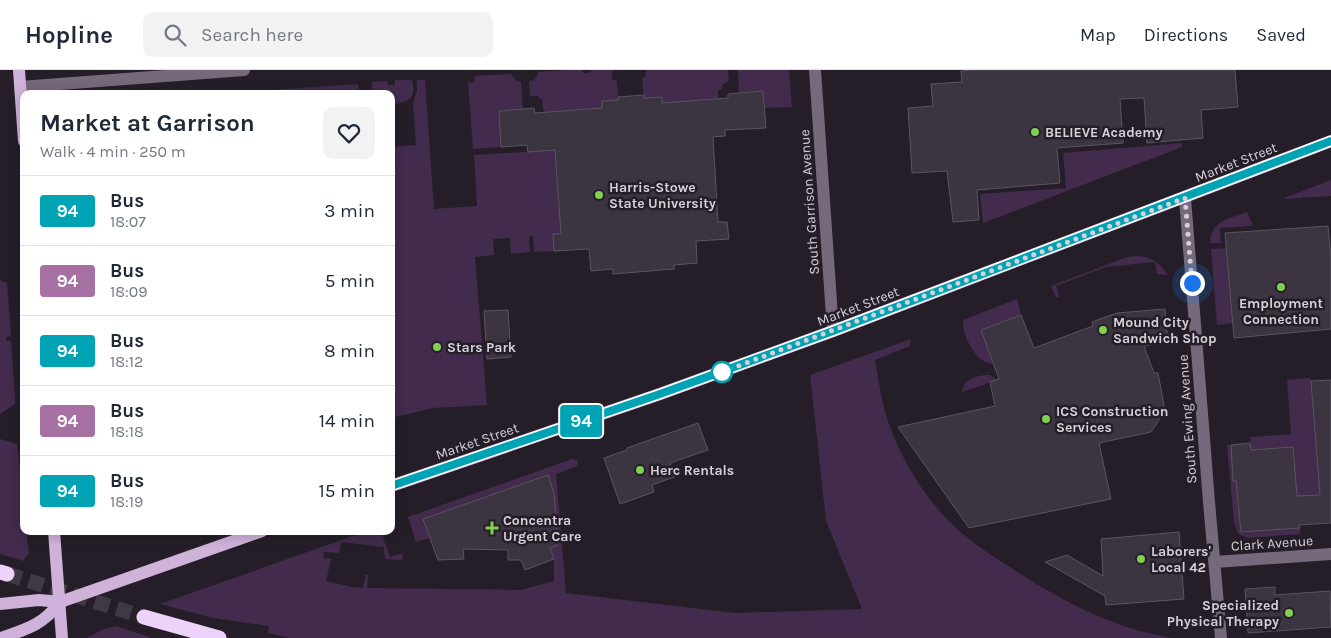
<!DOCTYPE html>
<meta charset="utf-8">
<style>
:root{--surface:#fff;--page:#f2f2f3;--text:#1f2937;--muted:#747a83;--line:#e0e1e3}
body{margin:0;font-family:Karla,sans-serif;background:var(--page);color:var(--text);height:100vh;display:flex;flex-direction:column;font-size:19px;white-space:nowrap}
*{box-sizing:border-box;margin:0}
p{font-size:16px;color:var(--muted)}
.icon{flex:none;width:28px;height:28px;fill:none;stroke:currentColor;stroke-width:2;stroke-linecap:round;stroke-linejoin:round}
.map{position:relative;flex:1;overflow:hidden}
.details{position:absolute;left:20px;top:20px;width:375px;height:445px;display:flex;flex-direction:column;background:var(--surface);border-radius:10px;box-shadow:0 2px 12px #0003}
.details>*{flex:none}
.badge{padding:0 10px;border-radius:4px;font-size:18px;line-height:32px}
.you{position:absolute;width:25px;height:25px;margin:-12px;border:4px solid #fff;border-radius:50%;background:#1a73e8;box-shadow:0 0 0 8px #1a73e833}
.map>.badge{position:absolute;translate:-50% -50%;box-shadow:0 0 0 2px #fff}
.round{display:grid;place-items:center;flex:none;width:52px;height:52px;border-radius:10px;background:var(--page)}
.head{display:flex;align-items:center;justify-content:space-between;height:85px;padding:0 20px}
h1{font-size:24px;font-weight:700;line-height:38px}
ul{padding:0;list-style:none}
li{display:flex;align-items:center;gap:15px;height:70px;padding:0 20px;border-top:1px solid var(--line)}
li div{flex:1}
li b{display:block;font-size:19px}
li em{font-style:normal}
li .badge{min-width:55px;font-weight:700;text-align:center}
header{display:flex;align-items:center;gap:30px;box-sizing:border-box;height:70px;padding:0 25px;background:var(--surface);border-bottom:1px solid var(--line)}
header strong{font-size:24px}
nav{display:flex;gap:28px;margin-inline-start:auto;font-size:18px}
.search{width:350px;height:45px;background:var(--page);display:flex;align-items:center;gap:12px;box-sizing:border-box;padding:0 18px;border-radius:10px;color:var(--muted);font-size:19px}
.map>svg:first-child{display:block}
</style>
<header>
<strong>Hopline</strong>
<div class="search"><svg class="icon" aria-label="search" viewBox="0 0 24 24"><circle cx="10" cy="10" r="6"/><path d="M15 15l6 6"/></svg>Search here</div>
<nav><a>Map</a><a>Directions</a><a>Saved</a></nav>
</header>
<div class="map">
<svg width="1331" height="568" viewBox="0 0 1331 568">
<rect width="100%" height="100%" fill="#251e29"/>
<path fill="#422b4c" d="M565 0H581L584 3H589L592 0H615L612 2V9L617 11 618 30 602 31V38L544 42 542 30 537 26H530L529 11 534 10 538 4V2Z
M646 0H728L729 11C724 13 722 14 721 20H718V29L662 33V27L644 28 642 9 646 5Z
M738 0H789L792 37 765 38 763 21 739 23Z
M512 4 513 7 517 11 521 12 523 39 499 41 501 77 473 79 468 12 472 13 475 10 474 6Z
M395 10H412C417 29 408 33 391 34V24H371L372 12 387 11 388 15H395Z
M417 10H425L434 139 477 136 474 85 555 80 561 164H553L554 181 534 182 533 166H529L530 182 511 184 510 168 493 169 494 185 475 187 487 335 433 338 391 348V77L416 75 413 33 417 21Z
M358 14 360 24H216Z
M1182 73V77L983 153 980 124 1066 118 1063 83Z
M1331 110V126L1285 129 1284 128Z
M1247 142 1253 156 1220 158 1221 173H1210C1211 150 1229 149 1247 142Z
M1228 178 1234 253 1217 255 1211 179Z
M1136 186C1151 186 1160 193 1168 205L1157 204 1155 192 1106 197 1056 216 1059 227 1056 228 1051 216 1127 187Z
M0 210 7 213 11 266 6 267V271H11L15 327V334L0 344Z
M1017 229 1021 245 981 260 993 294C976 294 962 265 963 250Z
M911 269 910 276 875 290C878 306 880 322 884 338 896 383 928 436 964 465 986 483 1010 497 1033 512 1078 539 1122 560 1173 568H290L268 563 269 556 213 548 160 534 367 461H390L382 464 390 487 400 484H402L403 488 401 490 385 489 384 477 341 472 339 483 324 482 323 488 331 489 326 511 351 517 363 518 366 505H368L367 518 521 520 554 511V489L550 478 558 474 554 423 548 405 423 449 430 468 416 472 408 447 572 389 578 391 577 396 556 404 566 523 735 543 862 539 826 451 810 305Z
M985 305H990L997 310 962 322C965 309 972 307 985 305Z
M1311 308 1320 425 1298 437 1251 380 1250 367 1291 364 1287 310Z
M0 369 17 374 24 437V461H26L29 483 23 491 0 484Z
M1227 375H1231L1233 411H1236L1241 462 1300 458V464L1248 468 1238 464 1234 452Z
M115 556H116L152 568H87L104 559Z"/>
<path fill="#3c3440" stroke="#5c5460" d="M972 0H1235L1238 37 1201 40 1203 68 1147 73 1144 28 1120 29 1123 73 1057 78 1060 113 977 120 979 150 953 152 947 101 912 103 908 38 933 36 931 14 962 12 961 1Z
M763 21 766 58 725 60V66L713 67 718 152H727L729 169 696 171 697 193 674 195V199L613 204V199L591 201 589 179 554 181 553 164H561L555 80 528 82 527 75 501 77 499 41 534 38 535 43 602 38V31L618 30V27L644 25V28L662 27V33L728 28V24Z
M1328 156 1331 188V259L1234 268 1225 163Z
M1165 239 1168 273 1144 276 1154 303H1158L1165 341 1151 362 1099 373 1111 429 969 458 898 357 995 336 990 312 999 309 981 260 1021 245 1034 278 1093 256 1092 252 1117 243Z
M508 240 511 287 487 289 484 241Z
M1331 310V453L1299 455 1300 458 1241 462 1236 411H1233L1231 375 1250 373 1251 380 1293 377 1297 426 1320 425 1311 311Z
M698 353 708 380 670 393 674 407 652 415 654 422 620 434 604 388 627 380V378Z
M548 405 554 423 558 475 550 478 554 489 525 500 521 490H508V480L463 479 464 489 438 490 423 449Z
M1179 462 1184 529 1106 535 1105 526 1045 492 1067 485 1103 506 1101 469Z
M1275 517V525L1330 521 1331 557 1248 563 1245 519Z"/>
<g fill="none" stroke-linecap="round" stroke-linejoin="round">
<path stroke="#403943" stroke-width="15" stroke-dasharray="15 8" stroke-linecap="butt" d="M7 504 144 547"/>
<path stroke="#76697c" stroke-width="12" d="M815 0 833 261
M20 17 244 0
M1185 128 1209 432 1221 568
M1215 492 1331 484"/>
<path stroke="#ceb2da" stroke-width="12" d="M19 0 24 71
M391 416 660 324 833 261 1331 71
M54 461 62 568
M0 534 39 530 60 532 262 461
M1 568C27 559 43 555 60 532"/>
<path stroke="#edd2f9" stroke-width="15" d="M0 502 7 504
M144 547 219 568"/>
</g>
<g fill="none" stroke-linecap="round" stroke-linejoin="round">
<g stroke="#fff" stroke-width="11">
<path id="line" d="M391 416 660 324 833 261 1331 71"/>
</g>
<use href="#line" stroke="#00a3b4" stroke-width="8"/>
<path stroke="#d6d0d8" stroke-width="5" stroke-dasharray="0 9" d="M722 302 1185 128 1192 213"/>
</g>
<g fill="#81d050" stroke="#251e29" stroke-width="2">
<circle cx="1035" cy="62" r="5"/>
<circle cx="599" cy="125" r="5"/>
<circle cx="1281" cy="217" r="5"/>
<circle cx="1103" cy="260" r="5"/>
<circle cx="437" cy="277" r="5"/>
<circle cx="1046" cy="349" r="5"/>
<circle cx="640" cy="400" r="5"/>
<path d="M489.5 450.5h5v5h5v5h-5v5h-5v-5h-5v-5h5z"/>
<circle cx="1141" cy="489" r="5"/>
<circle cx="1289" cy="543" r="5"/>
</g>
<circle fill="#fff" stroke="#00a3b4" stroke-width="2.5" cx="722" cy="302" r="10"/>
<g text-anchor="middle" stroke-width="5" stroke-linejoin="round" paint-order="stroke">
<g font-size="14" font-weight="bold" fill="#d6d0d8" stroke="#251e29" text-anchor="start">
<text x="1045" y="67">BELIEVE Academy</text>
<text x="609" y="122">Harris-Stowe<tspan x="609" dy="16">State University</tspan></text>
<text x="1281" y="238" text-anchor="middle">Employment<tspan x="1281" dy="16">Connection</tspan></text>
<text x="1113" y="257">Mound City<tspan x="1113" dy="16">Sandwich Shop</tspan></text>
<text x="447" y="282">Stars Park</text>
<text x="1056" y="346">ICS Construction<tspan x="1056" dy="16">Services</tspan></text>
<text x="650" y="405">Herc Rentals</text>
<text x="503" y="455">Concentra<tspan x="503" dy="16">Urgent Care</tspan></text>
<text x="1151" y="486">Laborers'<tspan x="1151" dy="16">Local 42</tspan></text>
<text x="1279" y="540" text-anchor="end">Specialized<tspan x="1279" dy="16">Physical Therapy</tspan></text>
</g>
<g font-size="14" fill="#d6d0d8" stroke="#251e29">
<text transform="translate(1236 92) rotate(-21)" y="5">Market Street</text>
<text transform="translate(809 132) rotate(-94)" y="5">South Garrison Avenue</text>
<text transform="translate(858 236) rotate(-21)" y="5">Market Street</text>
<text transform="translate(1187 349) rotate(-94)" y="5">South Ewing Avenue</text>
<text transform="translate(477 371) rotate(-19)" y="5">Market Street</text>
<text transform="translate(1272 473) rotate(-4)" y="5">Clark Avenue</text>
</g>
</g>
</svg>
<div class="you" style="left:1192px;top:213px"></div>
<b class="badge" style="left:581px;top:351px;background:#00a3b4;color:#fff">94</b>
<section class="details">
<div class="head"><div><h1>Market at Garrison</h1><p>Walk · 4 min · 250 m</p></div><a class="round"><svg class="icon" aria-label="heart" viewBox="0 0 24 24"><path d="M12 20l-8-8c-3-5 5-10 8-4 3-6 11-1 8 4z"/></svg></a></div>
<ul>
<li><span class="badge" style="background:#00a3b4;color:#fff">94</span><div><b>Bus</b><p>18:07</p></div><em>3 min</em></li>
<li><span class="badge" style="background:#a670a3;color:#fff">94</span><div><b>Bus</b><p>18:09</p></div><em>5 min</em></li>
<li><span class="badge" style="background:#00a3b4;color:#fff">94</span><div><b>Bus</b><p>18:12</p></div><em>8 min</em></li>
<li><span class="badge" style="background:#a670a3;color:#fff">94</span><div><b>Bus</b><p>18:18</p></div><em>14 min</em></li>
<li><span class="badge" style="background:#00a3b4;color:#fff">94</span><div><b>Bus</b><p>18:19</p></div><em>15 min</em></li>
</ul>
</section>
</div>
